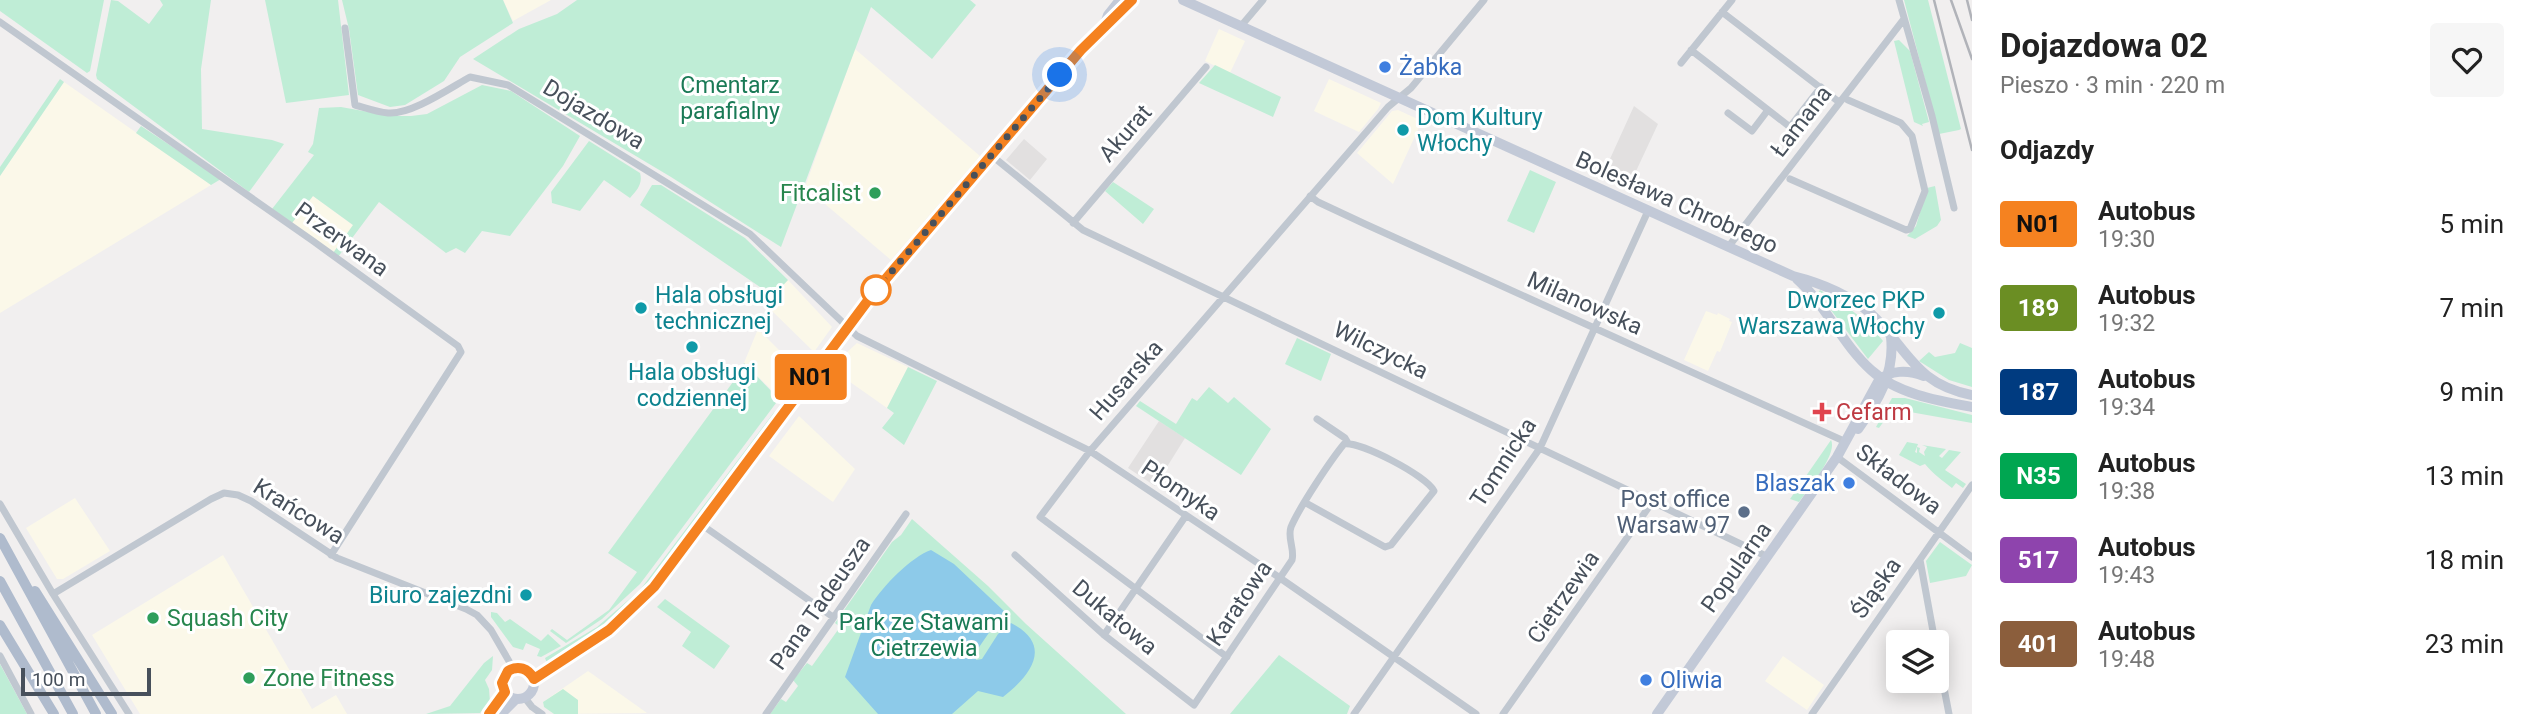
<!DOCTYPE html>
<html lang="pl">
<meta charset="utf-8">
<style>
:root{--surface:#fff;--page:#f6f6f6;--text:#222;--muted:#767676}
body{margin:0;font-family:Roboto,sans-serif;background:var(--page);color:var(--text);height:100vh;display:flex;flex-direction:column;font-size:26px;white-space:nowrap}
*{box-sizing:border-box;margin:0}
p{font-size:23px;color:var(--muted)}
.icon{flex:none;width:38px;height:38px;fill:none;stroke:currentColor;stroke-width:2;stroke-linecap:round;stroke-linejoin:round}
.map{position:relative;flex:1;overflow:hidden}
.sheet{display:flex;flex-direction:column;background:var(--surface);width:560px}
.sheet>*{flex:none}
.badge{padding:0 14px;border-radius:5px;font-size:24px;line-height:46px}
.controls{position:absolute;left:1886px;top:630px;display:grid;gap:14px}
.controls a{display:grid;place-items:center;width:63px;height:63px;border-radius:7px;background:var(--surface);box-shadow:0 4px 18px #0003;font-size:35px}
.scale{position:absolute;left:21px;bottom:18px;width:130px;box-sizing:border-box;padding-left:7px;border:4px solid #47505b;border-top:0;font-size:19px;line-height:24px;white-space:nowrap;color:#47505b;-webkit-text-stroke:5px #fff;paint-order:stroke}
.you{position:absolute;width:35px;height:35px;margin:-18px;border:5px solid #fff;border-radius:50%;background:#1a73e8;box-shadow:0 0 0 10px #1a73e833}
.map>.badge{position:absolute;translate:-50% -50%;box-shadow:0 0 0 4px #fff}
h2{padding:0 28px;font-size:26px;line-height:63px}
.round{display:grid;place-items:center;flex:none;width:74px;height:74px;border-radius:7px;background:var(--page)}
.head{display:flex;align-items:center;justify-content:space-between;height:119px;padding:0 28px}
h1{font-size:33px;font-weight:700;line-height:52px}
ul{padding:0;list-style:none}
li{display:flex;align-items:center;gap:21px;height:84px;padding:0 28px}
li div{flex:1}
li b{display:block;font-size:26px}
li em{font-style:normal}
li .badge{min-width:77px;font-weight:700;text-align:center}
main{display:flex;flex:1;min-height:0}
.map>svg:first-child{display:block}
</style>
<main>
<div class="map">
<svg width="1972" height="714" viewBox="0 0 1972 714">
<rect width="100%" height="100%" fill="#f1efef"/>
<path fill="#fbf8e9" d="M503 0H551L513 21Z
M1219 29 1245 41 1230 73 1205 61Z
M855 49 980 156 891 260 805 187Z
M1329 79 1381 103 1378 109 1359 132 1314 111Z
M64 82 211 185 0 313V176Z
M1398 110 1422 121 1393 184 1357 153 1392 111Z
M313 196 354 226 333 253 292 223Z
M788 280 832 327 814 352 768 307 773 296Z
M1706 311 1717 315 1718 313 1730 319 1729 321 1732 322 1720 352 1717 351 1708 371 1684 360Z
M758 329 799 370 778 396 744 363Z
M857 343 908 367 887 408 833 370 844 355Z
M799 416 855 469 833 502 769 456Z
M75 498 110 551 63 579H57L26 528Z
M223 555 312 709 336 695 347 714H140L92 635Z
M1783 656 1824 685 1807 710 1765 681Z
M588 671 647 713 554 714 544 707 543 702Z"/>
<path fill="#e2e0e0" d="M1634 106 1658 124 1630 184 1604 172Z
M1024 139 1047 159 1030 180 1006 160Z
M1159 421 1185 438 1155 486 1128 468Z"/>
<path fill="#bfedd6" d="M0 0H104L90 71 87 73 0 11Z
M111 0 118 1 149 24 163 5 160 0H211L201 69 202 129 272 140 284 144 249 192 97 79 96 75Z
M265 0H338L349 95 286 103Z
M342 0H503L513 23 460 57 444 81 405 105 390 107 358 95 349 29Z
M577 0H970L976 5 932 59 871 7 781 247 671 177 473 59 519 29 557 14Z
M1904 0H1928L1961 129 1959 130 1939 134Z
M1899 40 1910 51 1929 122 1922 124 1923 126 1914 122 1894 41Z
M1215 65 1281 97 1273 117 1199 83Z
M60 79 64 82 0 176V167Z
M482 85 511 91 580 136 563 166 510 236 482 231 465 253 456 248 446 253 379 202 338 257 333 253 353 225 313 196 292 223 272 209 314 155 308 152 313 144 319 108 341 107 391 116H411L427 114Z
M141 126 221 179 211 185 136 133Z
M589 141 640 173C643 184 637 190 630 198L604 180 580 211 552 203 551 192Z
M1530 170 1556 182 1534 233 1507 221Z
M1113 182 1154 209 1143 224 1105 191Z
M652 185H661L745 238 788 280 773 296 640 205Z
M1935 186 1941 220 1937 226 1915 239 1907 236 1916 226 1927 188Z
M1820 290C1844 303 1866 319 1883 341L1868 359 1818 293Z
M1297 338 1331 354 1321 381 1285 364Z
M1960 343 1972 348V387L1949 380 1919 361 1929 352 1935 357 1955 353Z
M744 363 779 399 640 584 602 619 566 643 550 631 552 629 567 640 609 610 637 572 608 553 741 371Z
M908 367 937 381 904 445 882 428 894 413 887 408Z
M1209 387 1228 403 1234 397 1271 429 1241 475 1136 406 1140 401 1176 424 1192 398 1197 401Z
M1892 398H1905L1972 415V423L1910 412 1895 406 1879 428 1876 427Z
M775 411 768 427 642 593 603 628 547 663 545 658 597 627 640 590Z
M1831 440C1838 454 1808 489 1799 502L1790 499Z
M1907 442 1918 444 1915 452 1917 453V447L1920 448 1919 452 1925 456 1924 452 1927 447 1922 445 1946 449 1939 456 1942 458 1949 450 1961 452 1945 470 1966 484 1963 488 1956 483 1952 488C1943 481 1932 473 1925 464L1920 466 1899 455Z
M912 519 988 586 1026 624 1126 714H770L781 699 786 702 798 686 793 680 807 663 812 666 840 627 835 623 892 542 901 535Z
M1940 542 1972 565 1966 576 1930 583 1926 561Z
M665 599 730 646 714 669 682 646 691 632 657 607Z
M491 612 497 613 505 622 510 619 541 641 548 634 561 646 541 657 537 656 540 649 526 643 523 650 513 647 491 617Z
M1279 655 1350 706 1347 714H1230Z
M493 656 492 670 485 680 489 689 490 702 480 713 426 714 450 706 484 663Z
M0 664 27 714H0Z
M563 689 578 700V714H554L544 707 543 702Z"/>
<path fill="#8dcae9" d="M931 550 954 564 1004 611 975 653 976 660 982 659 998 634 1011 623C1054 645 1031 675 1003 697L978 691 952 714H878L845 677 871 605C883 586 911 557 931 550Z"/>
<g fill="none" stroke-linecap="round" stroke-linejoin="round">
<path stroke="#c0c7d0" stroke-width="7" d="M1899 0 1932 116 1954 208
M1722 12 1839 102
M0 22 313 241 458 346 461 352 331 555
M1241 26 1263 0
M345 28 355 105C366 108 377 112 388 113 411 115 450 88 470 77L508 85 750 234 857 336 1090 451 1280 578 1476 714
M1691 50 1790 127 1821 87
M1681 63 1732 0
M1728 113 1752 131 1768 110
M991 155 1083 230 1768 557
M1790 179 1906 230 1910 229 1925 191 1912 136 1901 123 1848 100
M1310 196 1318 202 1365 224 1846 442
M1073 223 1206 67
M1729 246 1904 19
M1317 419 1345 438 1348 443
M1837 457 1972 557
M0 504 53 594 129 714
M702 525 833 617
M1015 555 1104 635 1194 705 1292 560C1295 549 1287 538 1291 527 1299 508 1330 461 1344 444 1360 441 1427 476 1434 491L1391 545 1385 547 1306 503
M1920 560 1935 642
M53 594 211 499 224 493 238 495 251 501 337 558 466 609 477 615 491 630 513 668
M1104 635 1185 517
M1937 652 1949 714
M0 656 31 714
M1227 657 1040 517 1090 451 1388 107 1411 88 1484 0
M525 698 532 707 542 714
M766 714 906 514
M1354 714 1540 448 1648 211
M1503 714 1653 501
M1812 714 1972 485"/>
<path stroke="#c2c9d7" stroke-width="10" d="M1183 0 1793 276C1821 283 1848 294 1870 313 1908 348 1914 384 1972 395
M1105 24 1108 15 1120 0
M1797 279C1826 305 1842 344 1871 370 1897 394 1939 401 1972 407
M1858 429C1878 401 1895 373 1891 337
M502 683a16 16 0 1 1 32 0a16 16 0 1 1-32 0Z
M534 679 609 630 654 587 872 295 1081 50 1132 0
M489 714 505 692
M501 714 516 699
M1657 714 1837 457 1878 382C1889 369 1909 370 1924 376"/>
<path stroke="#afbbcd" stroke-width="10" d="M0 538 96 714
M0 581 73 714
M35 591 112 714
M0 625 54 714"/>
<path stroke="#b1b3b9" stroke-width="2.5" d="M1934 0 1972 150
M1951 0 1972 59
M1967 0 1972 20"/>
</g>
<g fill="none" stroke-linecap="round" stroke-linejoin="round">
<g stroke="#fff" stroke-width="16">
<path id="line" d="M489 714 505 692 502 683 508 671C518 665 528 668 534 679L609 630 654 587 872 295 1081 50 1132 0"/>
</g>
<use href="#line" stroke="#f58220" stroke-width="10"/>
<path stroke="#47505b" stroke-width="7" stroke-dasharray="0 12.6" d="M876 290 1060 75"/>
</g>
<g fill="#3f7fe0" stroke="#fff" stroke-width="2.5">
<circle cx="1385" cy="67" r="7"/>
<circle cx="1849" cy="483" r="7"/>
<circle cx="1646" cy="680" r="7"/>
</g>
<g fill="#0f9aa8" stroke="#fff" stroke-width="2.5">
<circle cx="1403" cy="130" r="7"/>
<circle cx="641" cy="308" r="7"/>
<circle cx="1939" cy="313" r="7"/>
<circle cx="692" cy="347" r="7"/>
<circle cx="526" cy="595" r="7"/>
</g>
<g fill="#2e9e5b" stroke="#fff" stroke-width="2.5">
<circle cx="875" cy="193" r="7"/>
<circle cx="153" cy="618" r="7"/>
<circle cx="249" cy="678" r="7"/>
</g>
<circle fill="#fff" stroke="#f58220" stroke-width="3.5" cx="876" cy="290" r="14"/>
<path fill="#e0444e" stroke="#fff" stroke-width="2.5" d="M1818.5 401.5h7v7h7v7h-7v7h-7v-7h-7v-7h7z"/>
<circle fill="#5c6f8a" stroke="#fff" stroke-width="2.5" cx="1744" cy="512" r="7"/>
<g text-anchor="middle" stroke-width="6" stroke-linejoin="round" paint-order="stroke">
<g font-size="23" fill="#366cbe" stroke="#fff" text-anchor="start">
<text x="1399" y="75">Żabka</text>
<text x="1835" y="491" text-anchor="end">Blaszak</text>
<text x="1660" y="688">Oliwia</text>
</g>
<g font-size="23" fill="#1a7a56" stroke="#fff">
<text x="730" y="93">Cmentarz<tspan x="730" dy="26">parafialny</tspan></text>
<text x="924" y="630">Park ze Stawami<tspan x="924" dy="26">Cietrzewia</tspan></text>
</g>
<g font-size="23" fill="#47505b" stroke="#fff">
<text transform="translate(594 114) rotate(31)" y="8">Dojazdowa</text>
<text transform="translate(1801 121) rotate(-52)" y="8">Łamana</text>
<text transform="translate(1125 133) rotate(-49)" y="8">Akurat</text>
<text transform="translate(1677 202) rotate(24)" y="8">Bolesława Chrobrego</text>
<text transform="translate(342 239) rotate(36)" y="8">Przerwana</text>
<text transform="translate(1585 303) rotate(24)" y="8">Milanowska</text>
<text transform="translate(1381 350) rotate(26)" y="8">Wilczycka</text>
<text transform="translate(1126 380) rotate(-49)" y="8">Husarska</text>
<text transform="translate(1503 462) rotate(-57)" y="8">Tomnicka</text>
<text transform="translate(1899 479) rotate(37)" y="8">Składowa</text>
<text transform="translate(1181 490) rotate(34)" y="8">Płomyka</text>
<text transform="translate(299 511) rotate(32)" y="8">Krańcowa</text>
<text transform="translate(1736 567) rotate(-55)" y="8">Popularna</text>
<text transform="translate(1876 588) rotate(-55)" y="8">Śląska</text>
<text transform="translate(1563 597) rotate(-55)" y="8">Cietrzewia</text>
<text transform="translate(820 603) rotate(-55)" y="8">Pana Tadeusza</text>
<text transform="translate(1239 603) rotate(-56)" y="8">Karatowa</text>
<text transform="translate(1115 617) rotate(40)" y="8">Dukatowa</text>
</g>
<g font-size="23" fill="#0d838f" stroke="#fff" text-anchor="start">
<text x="1417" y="125">Dom Kultury<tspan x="1417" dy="26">Włochy</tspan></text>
<text x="655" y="303">Hala obsługi<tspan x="655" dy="26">technicznej</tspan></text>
<text x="1925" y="308" text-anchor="end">Dworzec PKP<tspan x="1925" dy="26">Warszawa Włochy</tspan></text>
<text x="692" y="380" text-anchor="middle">Hala obsługi<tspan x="692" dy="26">codziennej</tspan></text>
<text x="512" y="603" text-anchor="end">Biuro zajezdni</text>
</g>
<g font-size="23" fill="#27864d" stroke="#fff" text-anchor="start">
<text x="861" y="201" text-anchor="end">Fitcalist</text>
<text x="167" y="626">Squash City</text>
<text x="263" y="686">Zone Fitness</text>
</g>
<g font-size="23" fill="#be3a42" stroke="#fff" text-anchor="start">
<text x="1836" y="420">Cefarm</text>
</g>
<g font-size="23" fill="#4e5e75" stroke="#fff" text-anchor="end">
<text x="1730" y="507">Post office<tspan x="1730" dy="26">Warsaw 97</tspan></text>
</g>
</g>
</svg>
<div class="controls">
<a><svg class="icon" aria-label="layers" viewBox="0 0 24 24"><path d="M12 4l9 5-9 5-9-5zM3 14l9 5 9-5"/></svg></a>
</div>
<div class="scale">100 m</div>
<div class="you" style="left:1060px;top:75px"></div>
<b class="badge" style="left:811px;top:377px;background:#f58220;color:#111">N01</b>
</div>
<section class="sheet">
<div class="head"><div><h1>Dojazdowa 02</h1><p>Pieszo · 3 min · 220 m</p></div><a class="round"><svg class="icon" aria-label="heart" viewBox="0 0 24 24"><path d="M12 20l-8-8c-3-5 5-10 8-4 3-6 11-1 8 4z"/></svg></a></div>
<h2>Odjazdy</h2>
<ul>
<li><span class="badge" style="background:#f58220;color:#111">N01</span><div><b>Autobus</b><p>19:30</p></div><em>5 min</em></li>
<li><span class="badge" style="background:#6b8e23;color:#fff">189</span><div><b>Autobus</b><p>19:32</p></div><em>7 min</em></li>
<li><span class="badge" style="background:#003b80;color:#fff">187</span><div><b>Autobus</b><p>19:34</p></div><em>9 min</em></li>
<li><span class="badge" style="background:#00a651;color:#fff">N35</span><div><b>Autobus</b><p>19:38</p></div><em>13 min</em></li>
<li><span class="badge" style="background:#8e44ad;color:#fff">517</span><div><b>Autobus</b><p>19:43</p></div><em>18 min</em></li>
<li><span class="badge" style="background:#8b5e3c;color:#fff">401</span><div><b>Autobus</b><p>19:48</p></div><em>23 min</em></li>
</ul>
</section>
</main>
